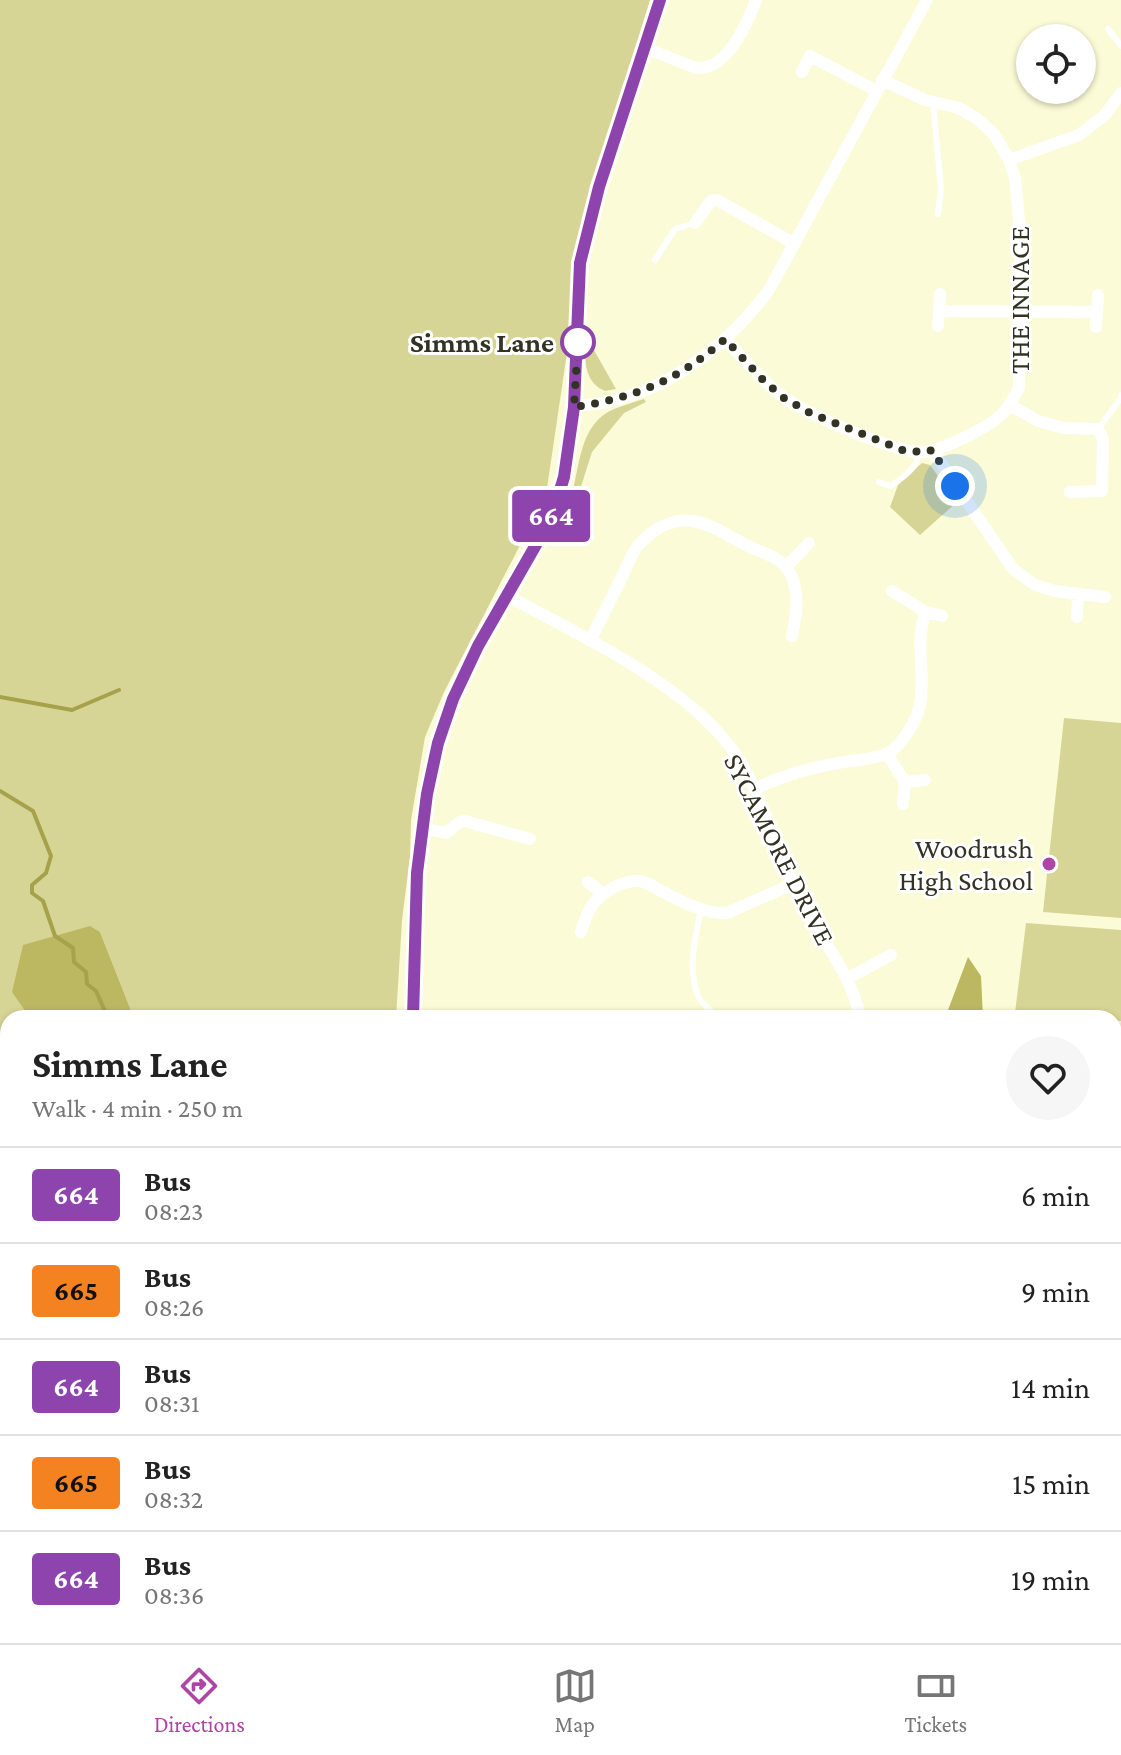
<!DOCTYPE html>
<meta charset="utf-8">
<style>
:root{--surface:#fff;--page:#f6f6f6;--text:#222;--muted:#767676;--line:#e0e0e0;--accent:#ae44a6}
body{margin:0;font-family:"Crimson Pro",serif;background:var(--page);color:var(--text);height:100vh;display:flex;flex-direction:column;font-size:30px;white-space:nowrap}
*{box-sizing:border-box;margin:0}
p{font-size:26px;color:var(--muted)}
.icon{flex:none;width:44px;height:44px;fill:none;stroke:currentColor;stroke-width:2;stroke-linecap:round;stroke-linejoin:round}
.map{position:relative;flex:1;overflow:hidden}
.drawer{position:absolute;left:0px;top:1010px;width:1122px;height:634px;display:flex;flex-direction:column;background:var(--surface);border-radius:24px 24px 0 0;box-shadow:0 2px 6px #0004}
.drawer>*{flex:none}
.badge{padding:0 16px;border-radius:6px;font-size:28px;line-height:52px}
.buttons{position:absolute;left:1016px;top:24px;display:grid;gap:16px}
.buttons a{display:grid;place-items:center;width:80px;height:80px;border-radius:50%;background:var(--surface);box-shadow:0 2px 6px #0004;font-size:40px}
.you{position:absolute;width:40px;height:40px;margin:-20px;border:6px solid #fff;border-radius:50%;background:#1a73e8;box-shadow:0 0 0 12px #1a73e833}
.map>.badge{position:absolute;translate:-50% -50%;box-shadow:0 0 0 4px #fff}
.round{display:grid;place-items:center;flex:none;width:84px;height:84px;border-radius:42px;background:var(--page)}
.headline{display:flex;align-items:center;justify-content:space-between;height:136px;padding:0 32px}
h1{font-size:38px;font-weight:700;line-height:60px}
ul{padding:0;list-style:none}
li{display:flex;align-items:center;gap:24px;height:96px;padding:0 32px;border-top:2px solid var(--line)}
li div{flex:1}
li b{display:block;font-size:30px}
li em{font-style:normal}
li .badge{min-width:88px;font-weight:700;text-align:center}
.tabs{display:flex;justify-content:space-around;align-items:center;height:112px;border-top:2px solid var(--line);background:var(--surface);font-size:22px;color:var(--muted)}
.tabs a{display:grid;justify-items:center;gap:4px}
.tabs .selected{color:var(--accent)}
.map>svg:first-child{display:block}
</style>
<div class="map">
<svg width="1121" height="1643" viewBox="0 0 1121 1643">
<rect width="100%" height="100%" fill="#fbfbd7"/>
<path fill="#d7d595" d="M0 0H650L614 118 573 312 546 495 444 692 425 737 411 820 410 857 402 920 396 1018H134L100 932 12 991 30 1018H8V1636H557L563 1643H0Z
M586 336 616 389 605 391C582 381 585 357 586 336Z
M644 399 646 402 624 413 592 452 577 499 571 498C580 466 579 424 614 409 624 405 634 402 644 399Z
M922 463 930 465 957 502 920 535 890 507 898 485Z
M1064 718 1121 723V918L1043 912Z
M1026 923 1121 930V1021H1114V1018H1082L1015 1013Z
M1114 1157H1121V1441L1114 1445Z"/>
<path fill="#bcb862" d="M90 926 100 932 134 1018H30L12 992 23 945Z
M968 957 981 976 983 1018H945Z"/>
<g fill="none" stroke-linecap="round" stroke-linejoin="round">
<path stroke="#a6a24c" stroke-width="4" d="M0 697 72 710 119 690
M0 791 33 811 51 856 46 873 32 885V893L43 901 55 936 73 948 74 962 86 972 87 984 96 991 108 1018
M330 1636 332 1643"/>
<path stroke="#fff" stroke-width="6" d="M1108 29 1121 46
M933 102 941 189 938 214
M655 260 675 229 695 223
M1099 428 1121 398V395
M879 482 891 486C904 476 917 469 919 452
M701 910C695 937 687 971 699 998 701 1003 707 1007 711 1011"/>
<path stroke="#fff" stroke-width="12" d="M645 48 696 68C727 71 747 24 756 0
M802 72 810 56 877 91
M1009 160 1079 135 1105 115 1121 93
M695 223 711 201 717 200 795 244
M939 311 1096 312
M938 326 940 294
M1096 327 1098 295
M725 339C744 359 761 380 782 396 802 412 901 456 925 452 942 450 990 427 1002 414 1009 407 1014 398 1019 388L1021 241 1015 178 1009 160 994 134 976 118 959 108 925 100 882 80
M1010 405 1038 421 1064 428 1098 429 1103 439 1102 491 1070 492
M574 407C586 405 599 404 611 401 676 386 730 342 769 290L927 0
M932 450 1013 569 1035 585 1055 591 1105 597
M786 567 809 543
M892 591 926 612 942 616
M506 595C582 637 697 688 742 764 766 807 779 855 800 899 820 939 852 973 860 1018
M1077 617 1078 595
M590 641C601 619 612 597 623 575 627 566 631 555 637 547 640 543 646 538 650 534 689 504 717 531 752 548 768 555 783 558 791 575 800 595 796 616 792 636
M887 754 905 782 903 804
M905 782 925 780
M755 789C785 774 811 768 843 762 855 760 876 759 886 754 901 748 917 720 920 704 926 674 914 642 926 612
M423 828 446 833 460 822 465 821 530 839
M588 882 602 893
M581 932C588 910 592 899 613 888 622 883 634 879 644 882 650 884 656 888 661 891 682 901 703 914 727 913L793 884
M848 978 891 955
M1114 1619H1121
M857 1636 858 1643"/>
<path stroke="#f9dcf6" stroke-width="16" d="M413 1018 417 873 427 794 438 743 453 699 478 646 545 529 556 503 564 477 574 407 580 263 599 187 660 0
M571 1636 577 1643"/>
</g>
<g fill="none" stroke-linecap="round" stroke-linejoin="round">
<g stroke="#fff" stroke-width="18">
<path id="line" d="M413 1018 417 873 427 794 438 743 453 699 478 646 545 529 556 503 564 477 574 407 580 263 599 187 660 0"/>
</g>
<use href="#line" stroke="#8e44ad" stroke-width="12"/>
<path stroke="#333325" stroke-width="8" stroke-dasharray="0 14.4" d="M578 342 574 407C635 398 679 380 725 339L765 382 784 398 810 413 905 451 925 452 932 450 955 486"/>
</g>
<circle fill="#fff" stroke="#8e44ad" stroke-width="4" cx="578" cy="342" r="16"/>
<circle fill="#ae44a6" stroke="#fff" stroke-width="3" cx="1049" cy="864" r="8"/>
<g text-anchor="middle" stroke-width="6" stroke-linejoin="round" paint-order="stroke">
<g font-size="28" fill="#333325" stroke="#fff">
<text transform="translate(1019 300) rotate(-90)" y="10">THE INNAGE</text>
<text transform="translate(780 849) rotate(63)" y="10">SYCAMORE DRIVE</text>
</g>
<g font-size="28" font-weight="bold" fill="#333325" stroke="#fff" text-anchor="end">
<text x="554" y="352">Simms Lane</text>
</g>
<g font-size="28" fill="#333325" stroke="#fff" text-anchor="end">
<text x="1033" y="858">Woodrush<tspan x="1033" dy="32">High School</tspan></text>
</g>
</g>
</svg>
<div class="buttons">
<a><svg class="icon" aria-label="locate" viewBox="0 0 24 24"><circle cx="12" cy="12" r="6"/><path d="M12 2v4M12 18v4M2 12h4M18 12h4"/></svg></a>
</div>
<div class="you" style="left:955px;top:486px"></div>
<b class="badge" style="left:551px;top:516px;background:#8e44ad;color:#fff">664</b>
<section class="drawer">
<div class="headline"><div><h1>Simms Lane</h1><p>Walk · 4 min · 250 m</p></div><a class="round"><svg class="icon" aria-label="heart" viewBox="0 0 24 24"><path d="M12 20l-8-8c-3-5 5-10 8-4 3-6 11-1 8 4z"/></svg></a></div>
<ul>
<li><span class="badge" style="background:#8e44ad;color:#fff">664</span><div><b>Bus</b><p>08:23</p></div><em>6 min</em></li>
<li><span class="badge" style="background:#f58220;color:#111">665</span><div><b>Bus</b><p>08:26</p></div><em>9 min</em></li>
<li><span class="badge" style="background:#8e44ad;color:#fff">664</span><div><b>Bus</b><p>08:31</p></div><em>14 min</em></li>
<li><span class="badge" style="background:#f58220;color:#111">665</span><div><b>Bus</b><p>08:32</p></div><em>15 min</em></li>
<li><span class="badge" style="background:#8e44ad;color:#fff">664</span><div><b>Bus</b><p>08:36</p></div><em>19 min</em></li>
</ul>
</section>
</div>
<nav class="tabs">
<a class="selected"><svg class="icon" aria-label="directions" viewBox="0 0 24 24"><path d="M12 3l9 9-9 9-9-9zM9 14v-3h6M13 9l2 2-2 2"/></svg>Directions</a>
<a><svg class="icon" aria-label="map" viewBox="0 0 24 24"><path d="M3 6l6-2 6 2 6-2v14l-6 2-6-2-6 2zM9 4v14M15 6v14"/></svg>Map</a>
<a><svg class="icon" aria-label="tickets" viewBox="0 0 24 24"><path d="M3 7h18v10H3zM15 7v10"/></svg>Tickets</a>
</nav>
